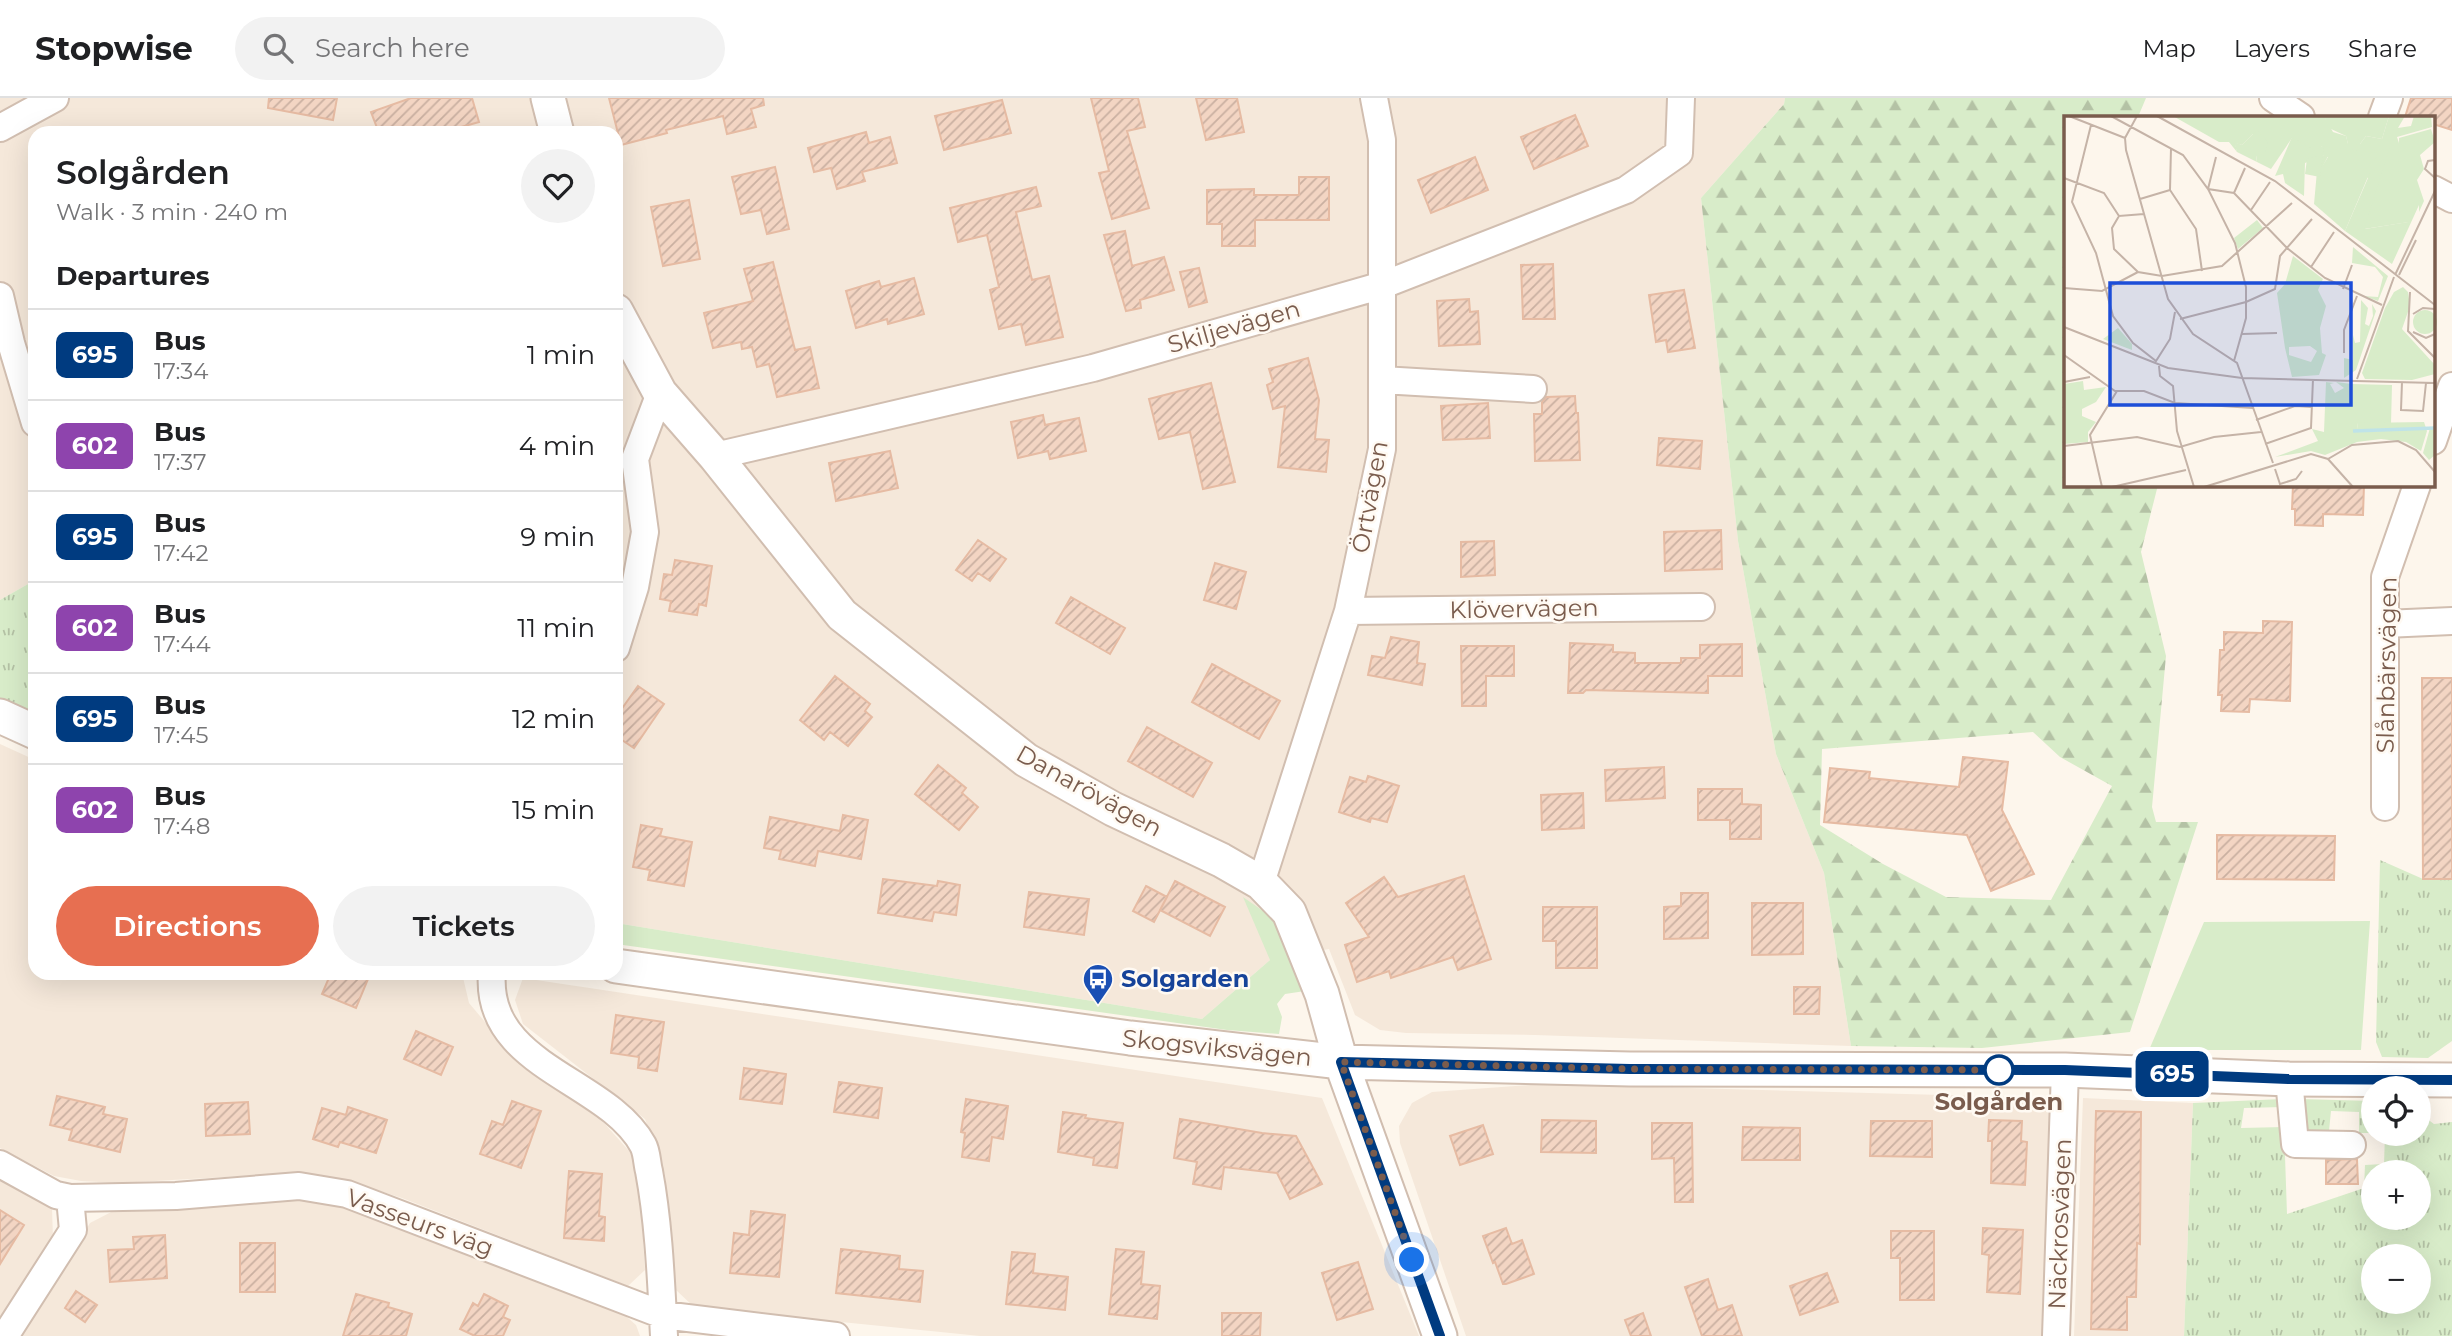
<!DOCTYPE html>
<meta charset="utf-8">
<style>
:root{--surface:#fff;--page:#f2f2f2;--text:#202124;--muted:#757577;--line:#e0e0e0;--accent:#e76f51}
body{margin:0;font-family:Montserrat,sans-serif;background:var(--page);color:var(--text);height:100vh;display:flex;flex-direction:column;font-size:26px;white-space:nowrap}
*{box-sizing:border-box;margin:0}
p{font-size:23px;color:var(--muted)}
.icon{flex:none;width:38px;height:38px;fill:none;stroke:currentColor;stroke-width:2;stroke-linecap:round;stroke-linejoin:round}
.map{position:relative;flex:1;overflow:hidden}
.drawer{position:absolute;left:28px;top:28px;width:595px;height:854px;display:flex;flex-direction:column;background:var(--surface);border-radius:21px;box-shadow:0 7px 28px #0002}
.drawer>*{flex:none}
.badge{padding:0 14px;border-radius:10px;font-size:24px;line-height:46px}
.buttons{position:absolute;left:2361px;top:978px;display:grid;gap:14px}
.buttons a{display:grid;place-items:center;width:70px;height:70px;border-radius:50%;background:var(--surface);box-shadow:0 7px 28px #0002;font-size:35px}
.you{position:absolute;width:35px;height:35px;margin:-18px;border:5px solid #fff;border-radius:50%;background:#1a73e8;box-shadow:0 0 0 10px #1a73e833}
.map>.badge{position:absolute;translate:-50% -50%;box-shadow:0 0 0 4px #fff}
h2{padding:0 28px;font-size:26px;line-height:63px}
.round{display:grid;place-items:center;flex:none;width:74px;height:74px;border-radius:37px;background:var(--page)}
.head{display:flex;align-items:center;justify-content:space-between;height:119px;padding:0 28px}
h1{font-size:33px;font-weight:600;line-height:52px}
.button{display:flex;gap:14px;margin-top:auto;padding:14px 28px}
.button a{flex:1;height:80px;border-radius:42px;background:var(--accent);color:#fff;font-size:28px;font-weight:600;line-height:80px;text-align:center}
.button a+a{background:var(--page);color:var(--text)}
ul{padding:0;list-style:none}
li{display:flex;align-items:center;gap:21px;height:91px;padding:0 28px;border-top:2px solid var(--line)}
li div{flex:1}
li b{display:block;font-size:26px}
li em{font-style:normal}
li .badge{min-width:77px;font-weight:700;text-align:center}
header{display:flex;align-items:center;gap:42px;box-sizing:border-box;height:98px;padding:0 35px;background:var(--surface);border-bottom:2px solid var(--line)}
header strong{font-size:33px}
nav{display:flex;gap:38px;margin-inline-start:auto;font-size:24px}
.search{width:490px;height:63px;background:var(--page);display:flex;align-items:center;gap:18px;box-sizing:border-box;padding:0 24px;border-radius:38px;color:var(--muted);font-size:26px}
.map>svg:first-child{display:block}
</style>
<header>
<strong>Stopwise</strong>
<div class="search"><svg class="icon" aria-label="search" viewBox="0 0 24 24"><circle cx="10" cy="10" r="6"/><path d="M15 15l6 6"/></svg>Search here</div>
<nav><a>Map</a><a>Layers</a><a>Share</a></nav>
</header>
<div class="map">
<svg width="2452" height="1238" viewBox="0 0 2452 1238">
<defs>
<pattern id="forest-firs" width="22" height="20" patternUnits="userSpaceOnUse" patternTransform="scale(1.75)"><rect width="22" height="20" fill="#d8ecc9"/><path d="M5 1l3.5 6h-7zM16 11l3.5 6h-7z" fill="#b4c2a5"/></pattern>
<pattern id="park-tufts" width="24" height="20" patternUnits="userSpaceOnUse" patternTransform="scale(1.75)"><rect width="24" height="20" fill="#d8ecc9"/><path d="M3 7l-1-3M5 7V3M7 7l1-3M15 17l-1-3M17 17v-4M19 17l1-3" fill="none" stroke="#b4c2a5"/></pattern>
<pattern id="building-hatch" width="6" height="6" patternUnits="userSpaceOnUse" patternTransform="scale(1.75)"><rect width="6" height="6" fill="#f3d5c3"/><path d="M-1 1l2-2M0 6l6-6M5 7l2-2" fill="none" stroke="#cab0a1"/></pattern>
</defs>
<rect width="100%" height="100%" fill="#fdf6ec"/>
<path fill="#f5e8da" d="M0 0H1785L1784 6 1701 100 1738 443 1776 656 1824 775 1851 948 1535 937 1406 935 1380 932 1355 917 1329 851 1270 862 1202 921 616 825V35H35V482L0 502Z
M0 646 35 662V875H462L469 905 512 956 604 1025 638 1063 645 1172 628 1188 402 1100 348 1083 279 1076 119 1085 81 1083 54 1078 0 1050Z
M523 880 1322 1000 1419 1238H980L694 1209 676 1192 665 1077 645 1021 523 926 515 902Z
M1545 986 2051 1000 2046 1238H1466L1400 1045 1399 1028 1412 1005 1432 994Z
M2083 1000 2193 1005 2184 1238H2074Z
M0 1079 52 1110 53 1141 0 1220Z
M296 1100 357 1111 612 1206 636 1227 640 1238H21L90 1125 117 1111Z"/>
<path fill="#d8ecc9" d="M1243 799 1273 820 1301 872 1305 893 1285 896 1277 906 1282 919 1279 936 1227 932 616 846V825L1202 921 1270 862Z
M2370 823 2361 952H2149L2204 824Z"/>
<path fill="url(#forest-firs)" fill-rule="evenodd" d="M1785 0H2146L2138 19H2065V387H2158L2141 454 2166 558 2152 709 2156 724H2198L2130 934 1982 950 1851 948 1824 775 1776 656 1738 443 1701 100 1784 6ZM2033 634 2060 659 2112 688 2051 802 1946 799 1883 766 1820 727 1822 651Z"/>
<path fill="url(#park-tufts)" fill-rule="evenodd" d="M35 482V617L0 601V502Z
M2380 762 2423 781H2452V943L2428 960 2382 959 2376 944Z
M2282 1001 2283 1009 2244 1010 2241 1030 2284 1029 2287 1116 2364 1090 2365 1067 2384 1066 2385 1036H2418L2419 1015 2434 1026 2452 1024V1238H2184L2193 1005ZM2373 1074H2418V1120H2373ZM2373 1158H2418V1204H2373Z
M2300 1001 2373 1003V1035H2359V1014L2331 1013 2329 1033 2315 1038 2302 1032Z"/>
<path fill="url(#building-hatch)" stroke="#e6bba3" stroke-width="2" d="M269 0H337L333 22 268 10Z
M411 0H472L479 24 440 35H379L371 14Z
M609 0H763L764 7 751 11 756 29 727 36 723 18 666 32 667 35 621 47Z
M1091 0H1138L1145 29 1127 33 1149 110 1112 121 1099 75 1109 73Z
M1196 0H1237L1244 34 1206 42Z
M2411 0H2452V32L2433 26V19H2405Z
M1002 2 1011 35 944 52 935 18Z
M1575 17 1588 48 1534 71 1521 39Z
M866 34 869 45 890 39 897 65 862 74 865 83 837 91 831 70 814 74 808 50Z
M1475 59 1488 92 1431 115 1418 82Z
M775 69 789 131 767 136 761 112 741 116 732 79Z
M1299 79H1329V122H1255V148H1222V126H1207V92L1254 91V97H1299Z
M1036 89 1041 108 1016 114 1032 182 1049 178 1063 239 1026 247 1021 226 999 231 990 192 999 189 987 137 958 144 950 110Z
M689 102 700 161 663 168 651 109Z
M1125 133 1132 168 1164 159 1174 192 1140 202 1141 210 1126 213 1104 137Z
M773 164 795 252 810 249 819 290 777 299 769 266 757 269 752 249 742 251 741 244 713 250 704 215 753 203 744 171Z
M1553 166 1555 221H1523L1521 167Z
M1199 170 1207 204 1189 209 1180 174Z
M914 180 924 216 888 226 887 221 856 230 846 193 879 183 881 189Z
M1684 192 1695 250 1668 254 1666 242 1656 244 1649 197Z
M1469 201 1470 214 1478 213 1480 246 1439 248 1437 203Z
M1308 260 1319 302 1315 341 1329 342 1326 374 1278 369 1285 308 1273 311 1267 287 1273 284 1269 271Z
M1211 285 1235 384 1203 391 1190 334 1159 341 1149 301Z
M1575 298 1576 315H1578L1580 362 1535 363 1534 316H1542V304L1546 299Z
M1488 305 1490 340 1443 342 1441 308Z
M1043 317 1045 327 1079 320 1086 353 1050 361 1048 353 1018 360 1011 324Z
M1659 340 1702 343 1700 371 1657 367Z
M890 353 898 390 836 403 829 365Z
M2293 387H2364L2363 417 2323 416V428L2295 427V411H2292Z
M1721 432 1722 471 1665 473 1664 434Z
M978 442 1006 461 990 483 978 475 972 483 956 472Z
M1494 443 1495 477 1461 479V444Z
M675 462 712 468 706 508 699 506 697 517 669 513 671 503 660 501 664 476 672 477Z
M1215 465 1246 474 1236 511 1204 502Z
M1071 499 1125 530 1110 556 1056 525Z
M2263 523 2292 524 2290 603 2250 601 2249 614 2221 613 2222 597H2218L2220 552H2224V534L2263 535Z
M1391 539 1419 544 1417 565 1425 566 1422 587 1368 577 1372 558 1385 560Z
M1570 545 1613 547V554L1635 555V565H1681V560H1700V547L1742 546V578H1708V595L1586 592 1583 595H1568Z
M1461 548H1514V578H1486V608H1462Z
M1212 566 1280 603 1259 641 1192 604Z
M835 578 870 606 865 613 872 619 848 648 830 634 824 642 800 622Z
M2422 580H2452V781H2423Z
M638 588 664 606 634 650 616 638V619Z
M1147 629 1212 665 1193 699 1128 663Z
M1963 659 2008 664 2002 712 2034 776 1991 793 1967 737 1824 724 1830 670 1870 674 1869 680 1959 689Z
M938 667 966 690 962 695 978 709 959 732 915 696Z
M1664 669 1665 700 1606 703 1605 672Z
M1368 678 1399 688 1387 724 1371 720 1370 724 1339 714 1350 679 1366 684Z
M1698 691H1742V706L1761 707V741H1730V722H1698Z
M1583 695 1584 730 1542 732 1541 697Z
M843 717 868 722 861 761 818 753 815 768 779 761 781 753 764 750 770 719 840 733Z
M641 727 662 731 660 738 692 744 684 788 648 782 650 772 633 769Z
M2217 737 2335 738 2334 782 2217 781Z
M1464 778 1491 861 1458 872 1453 859 1391 880 1389 873 1357 884 1345 847 1369 839 1346 805 1384 779 1398 799Z
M883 781 937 788 938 783 960 787 956 817 934 814 932 823 878 815Z
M1175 783 1225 809 1210 838 1160 812Z
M1146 788 1167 799 1154 824 1133 813Z
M1029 794 1089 801 1084 837 1024 829Z
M1681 795H1708V840L1664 841V809L1681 808Z
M1752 805H1803V856L1752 857Z
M1543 809H1597V870H1556V843H1543Z
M331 875H353L368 881 356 910 322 896Z
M1794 889H1820L1819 916H1794Z
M616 917 664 924 657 973 638 970 639 959 611 955Z
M416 933 453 949 441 977 404 961Z
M744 970 786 976 782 1006 740 1001Z
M839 984 882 990 878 1020 834 1014Z
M57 998 105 1009 103 1016 127 1021 120 1054 69 1042 72 1032 50 1027Z
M966 1001 1008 1008 1003 1041 992 1039 989 1063 962 1059 965 1035 961 1034Z
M512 1003 541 1013 521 1070 480 1056 492 1023 503 1027Z
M248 1004 250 1036 206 1038 205 1006Z
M348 1009 387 1022 376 1055 340 1044 338 1049 313 1041 322 1010 346 1017Z
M2096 1013 2141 1014 2140 1146 2137 1145 2136 1199H2127V1232L2091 1231Z
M1063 1014 1086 1017 1085 1020 1123 1025 1117 1070 1093 1067 1094 1060 1058 1054Z
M1180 1021 1262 1035 1296 1038 1322 1086 1290 1101 1277 1075 1224 1069 1221 1091 1193 1086 1197 1064 1174 1060Z
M1542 1022 1596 1023V1055L1541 1054Z
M1989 1022 2022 1023 2021 1043 2027 1044 2025 1087 1991 1085 1992 1043H1988Z
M1871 1023H1932V1059L1870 1058Z
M1652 1025H1692L1693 1104H1675L1674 1060 1652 1061Z
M1483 1027 1493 1056 1460 1067 1450 1038Z
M1743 1029 1800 1030V1062H1742Z
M2357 1061 2358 1086H2326V1062Z
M569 1073 602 1076 599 1118 605 1119 604 1143 564 1140Z
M0 1112 24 1127 0 1166Z
M751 1113 785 1117 779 1179 730 1175 734 1135 749 1137Z
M1506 1130 1512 1146 1522 1142 1534 1176 1506 1186H1503L1495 1164 1493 1165 1483 1138Z
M1983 1130 2023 1132 2020 1196 1987 1194 1989 1157 1982 1156Z
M1891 1133H1934V1202H1900V1160H1891Z
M165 1137 167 1180 110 1184 108 1152 134 1151 133 1139Z
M240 1145H275V1194H240Z
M841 1151 900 1158 899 1171 923 1173 920 1204 836 1195Z
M1116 1151 1144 1154 1141 1186 1160 1188 1157 1221 1109 1216Z
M1012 1154 1035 1156 1033 1175 1068 1179 1065 1212 1006 1206Z
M1358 1164 1373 1211 1337 1222 1322 1175Z
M1827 1175 1838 1204 1800 1217 1790 1188Z
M1708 1181 1718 1212 1732 1207 1742 1238H1702L1685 1189Z
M76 1193 97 1207 85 1224 65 1210Z
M356 1196 389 1205 388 1209 412 1216 406 1238H343Z
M484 1196 508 1208 503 1219 510 1222 503 1238H475L460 1231 473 1205 478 1208Z
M1222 1215H1261L1260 1238H1222Z
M1643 1215 1651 1238H1631L1625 1222Z"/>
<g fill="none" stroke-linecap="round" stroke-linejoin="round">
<g stroke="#d1beb0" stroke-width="30">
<path id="minor" d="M2273 0 2301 19
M2382 19 2389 0
M0 30 55 0
M2433 91 2452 101
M0 198 11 245 35 325
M1382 282 1533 291
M2433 343 2452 288
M715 358 1093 270 1383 187 1626 92 1679 55 1681 0
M1348 513 1701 509
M2385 526 2452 523
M616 550 635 489 645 434 635 361 660 295
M2385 709V479L2417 387
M1261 785 1348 513 1382 351V42L1374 0
M492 875C484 969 607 981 643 1047 647 1054 647 1066 649 1073 659 1127 661 1183 664 1238
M2289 981 2295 1046 2352 1047
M0 1066 56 1097 70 1100 176 1098 299 1088 347 1096 663 1217 836 1238
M5 1238 73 1132 70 1100
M2056 1238 2065 972"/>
</g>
<g stroke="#d1beb0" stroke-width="37">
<path id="tertiary" d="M548 0 557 35
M616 213 660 295 715 358 842 517 1026 662 1113 711 1221 762 1261 785 1289 814 1322 896 1341 964 1440 1238
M0 618 35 634
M616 868 1130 940 1341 964 1630 971 2065 972 2289 981 2452 982"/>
</g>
<use href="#minor" stroke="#fff" stroke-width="26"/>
<use href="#tertiary" stroke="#fff" stroke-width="33"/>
</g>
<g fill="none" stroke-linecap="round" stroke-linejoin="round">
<g stroke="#fff" stroke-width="16">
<path id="line" d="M1440 1238 1341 964 1630 971 2065 972 2289 981 2452 982"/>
</g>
<use href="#line" stroke="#003b80" stroke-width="10"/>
<path stroke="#7a5c4d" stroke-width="7" stroke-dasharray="0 12.6" d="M1412 1162 1341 964 1630 971 2010 972H1999"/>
</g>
<defs>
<g id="bus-pin" transform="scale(1.575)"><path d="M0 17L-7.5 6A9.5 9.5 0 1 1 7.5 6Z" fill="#1a4fb4" stroke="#fffaf3"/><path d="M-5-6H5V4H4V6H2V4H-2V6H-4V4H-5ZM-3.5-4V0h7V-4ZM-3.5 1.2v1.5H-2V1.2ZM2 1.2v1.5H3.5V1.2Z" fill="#fff"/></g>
</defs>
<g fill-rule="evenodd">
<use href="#bus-pin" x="1098" y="881"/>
</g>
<circle fill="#fff" stroke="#003b80" stroke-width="3.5" cx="1999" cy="972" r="14"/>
<g text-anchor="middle" stroke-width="5" stroke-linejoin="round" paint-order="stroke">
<g font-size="24" fill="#7a5c4d" stroke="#fffaf3">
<text transform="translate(1234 229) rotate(-16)" y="8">Skiljevägen</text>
<text transform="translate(1370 399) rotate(-80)" y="8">Örtvägen</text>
<text transform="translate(1524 511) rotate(-1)" y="8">Klövervägen</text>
<text transform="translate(2387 567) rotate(-89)" y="8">Slånbärsvägen</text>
<text transform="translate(1089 693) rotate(29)" y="8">Danarövägen</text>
<text transform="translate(1217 950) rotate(6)" y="8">Skogsviksvägen</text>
<text transform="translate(420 1125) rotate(20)" y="8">Vasseurs väg</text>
<text transform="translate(2060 1126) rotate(-88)" y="8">Näckrosvägen</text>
</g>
<g font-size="24" font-weight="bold" fill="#164399" stroke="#fffaf3" text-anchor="start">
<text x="1121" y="889">Solgarden</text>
</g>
<g font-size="24" font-weight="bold" fill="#7a5c4d" stroke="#fffaf3">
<text x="1999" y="1012">Solgården</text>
</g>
</g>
<g transform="translate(2064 18)">
<rect width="371" height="371" fill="#fdf6ec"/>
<path d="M109 0H260L269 16 282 20 284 28H296L302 20 318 23 325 0H341L334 12 347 10 350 0H367L368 11 333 21 335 27 301 113 344 106 346 89H355L328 148 281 115 304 62 257 30V39L264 40 259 50 228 22 207 53 193 46 189 18 178 29 171 27 173 36 165 26H155ZM289 131 324 160 314 185 300 180 314 181 319 161 311 151 288 147ZM349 206a12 12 0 1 1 24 0a12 12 0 1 1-24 0ZM288 268 328 269 327 308 294 307 293 313H287Z" fill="#d8ecc9"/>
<path d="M260 0H325L318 23 302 20 296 28H284L282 20 265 12ZM367 13 371 26 356 39 360 53 353 64 360 85 355 96V89H347L345 106 300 113 326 31 335 27V22ZM193 14 204 26 201 36 192 40 193 46 173 36 170 26 178 29ZM228 21 252 35 259 49 264 41 257 39 256 30 314 37 281 115 250 88 253 55 247 45 241 47 240 80 221 67 219 58 211 60ZM229 140 259 163 254 174 262 190 256 212 258 237 262 239 255 259 228 261 221 232 213 177 221 168ZM246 230 253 235 247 246 225 239V231ZM19 265 20 274 42 271 32 286 18 293V300L32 306 24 316V326L0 328V268ZM371 310V339L365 344 359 337 366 312Z" fill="#d8ecc9" fill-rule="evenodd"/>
<path d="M253 31H260L256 61 241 58 243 43 253 40ZM193 104 199 112 174 133 170 122ZM339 171 344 176 346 190 338 213 371 249V258L348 264 301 263 298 257 321 192 330 176ZM297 184 304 192 301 208 305 210 309 200 308 188 312 195 292 254 280 262V242L289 244V219L291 227 296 226ZM54 212 68 228V234L39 223ZM262 266 270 267 266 268 271 277 280 272 272 266 288 268V313H293L294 307 360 306 363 315 357 335 342 326 317 323 293 326 261 339 247 335 211 341 254 325 248 313 260 316Z" fill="#d8ecc9"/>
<path fill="none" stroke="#bfe3e8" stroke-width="3.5" d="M289 315 371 312"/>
<path fill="none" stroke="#c5b3a7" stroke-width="2" d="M5 0 61 22M47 0 119 39 144 73 170 77 223 132 261 162 318 189M73 0 61 22 62 34 104 183 129 218 173 247 209 347M93 0 211 65 371 189M27 9 8 86 32 137 49 200 69 227 92 245 106 223 111 196M107 32 106 74 132 113 138 155M152 41 144 73 171 127 182 171V202L170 245M371 44 364 45 361 53 371 62M0 62 40 77 55 100 80 98M170 77 181 52M76 83 106 74M187 94 206 66M55 100 48 112 50 133 74 156 98 160 158 150 228 87M247 151 270 116M331 159 371 75M335 159 352 124M0 172 38 175 74 156M279 173 288 149M346 176 344 215 371 242M349 198 359 192 371 193M116 203 182 186 211 173 216 140 248 103M0 211 104 252 178 262 371 267M349 216 362 222 371 218M178 218 213 217M280 237V214L293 180M0 239 51 275H80L111 287 189 292M95 250 96 260 109 270 113 315 130 371M293 263 330 161M0 266 26 261M338 266 337 294 359 295 362 267M192 304 231 290 248 291M201 328 247 312 249 263M0 330 73 321 116 331 150 321 197 316M264 343 288 329 334 325 352 334 371 356M211 353 216 368 232 363 238 355M38 371 26 319 53 275M48 371 122 354M140 371 247 338 264 343 289 371"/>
<path fill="#1d4ed8" fill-opacity="0.15" stroke="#1d4ed8" stroke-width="3.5" d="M46 167H287V289H46Z"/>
<rect width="371" height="371" fill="none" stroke="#7a5c4d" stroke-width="3.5"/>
</g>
</svg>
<div class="buttons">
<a><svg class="icon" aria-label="locate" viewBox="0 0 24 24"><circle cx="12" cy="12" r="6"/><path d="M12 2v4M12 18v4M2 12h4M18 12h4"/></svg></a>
<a>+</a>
<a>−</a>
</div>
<div class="you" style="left:1412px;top:1162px"></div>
<b class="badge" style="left:2172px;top:976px;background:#003b80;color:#fff">695</b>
<section class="drawer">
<div class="head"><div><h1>Solgården</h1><p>Walk · 3 min · 240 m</p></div><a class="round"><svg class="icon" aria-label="heart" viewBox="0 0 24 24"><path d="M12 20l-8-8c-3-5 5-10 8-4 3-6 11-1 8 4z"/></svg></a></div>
<h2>Departures</h2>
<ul>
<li><span class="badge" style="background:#003b80;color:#fff">695</span><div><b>Bus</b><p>17:34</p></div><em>1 min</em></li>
<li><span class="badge" style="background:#8e44ad;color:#fff">602</span><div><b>Bus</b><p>17:37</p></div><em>4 min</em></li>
<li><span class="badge" style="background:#003b80;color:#fff">695</span><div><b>Bus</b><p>17:42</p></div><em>9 min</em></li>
<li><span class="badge" style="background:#8e44ad;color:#fff">602</span><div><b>Bus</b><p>17:44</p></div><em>11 min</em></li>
<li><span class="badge" style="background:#003b80;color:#fff">695</span><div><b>Bus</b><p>17:45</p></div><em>12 min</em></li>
<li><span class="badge" style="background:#8e44ad;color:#fff">602</span><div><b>Bus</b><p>17:48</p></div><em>15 min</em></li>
</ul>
<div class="button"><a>Directions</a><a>Tickets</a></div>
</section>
</div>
